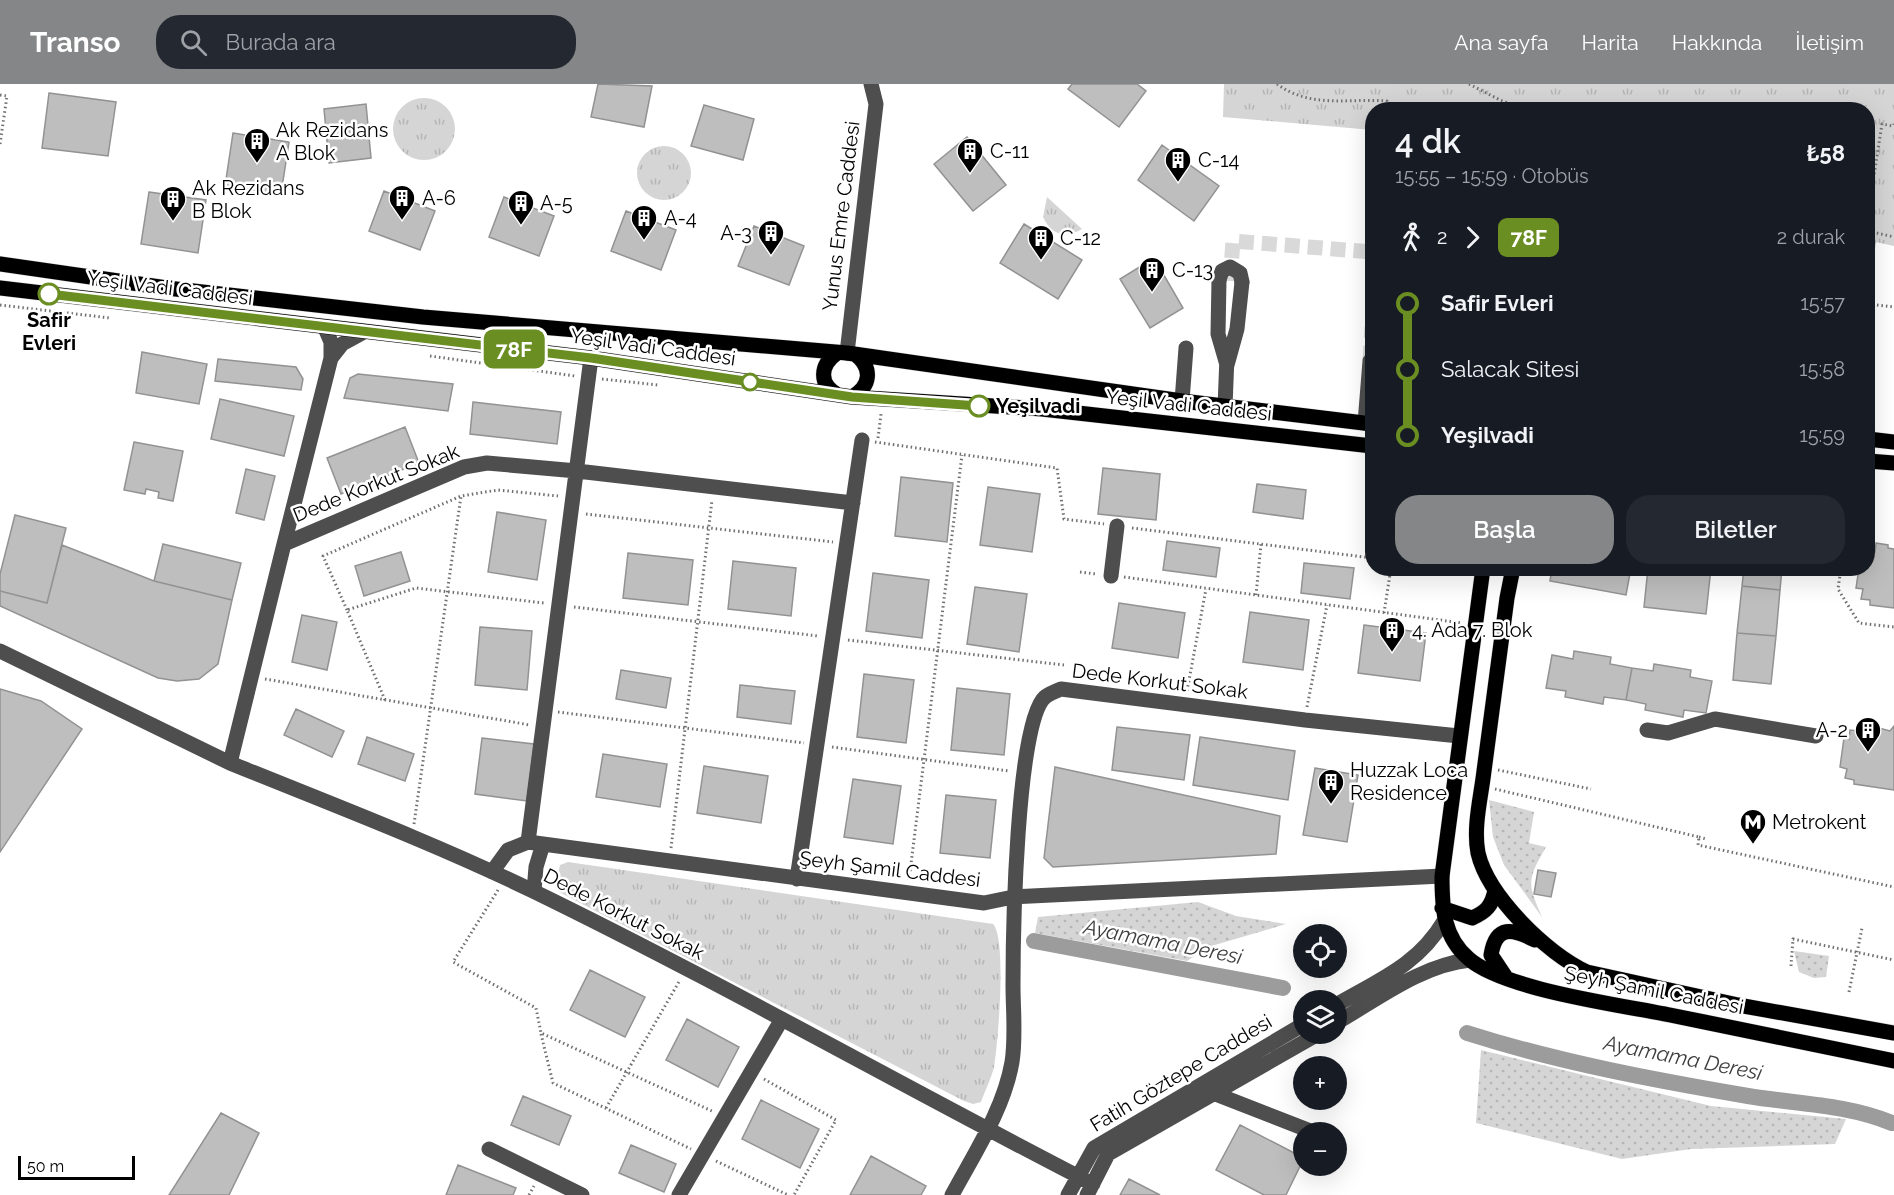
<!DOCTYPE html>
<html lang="tr">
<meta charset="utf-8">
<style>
:root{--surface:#171b24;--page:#242831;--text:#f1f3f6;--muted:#9ea1a6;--accent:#858687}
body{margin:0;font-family:Raleway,sans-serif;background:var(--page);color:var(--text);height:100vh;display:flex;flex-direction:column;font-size:22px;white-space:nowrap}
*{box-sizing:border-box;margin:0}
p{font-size:20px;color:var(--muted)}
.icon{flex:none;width:33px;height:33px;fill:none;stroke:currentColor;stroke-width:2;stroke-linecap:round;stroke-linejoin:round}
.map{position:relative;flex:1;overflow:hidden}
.drawer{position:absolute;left:1365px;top:18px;width:510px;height:474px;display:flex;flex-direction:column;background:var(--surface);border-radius:24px;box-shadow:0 6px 24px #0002}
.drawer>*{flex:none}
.badge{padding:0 12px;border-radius:9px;font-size:21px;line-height:39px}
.tools{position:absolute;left:1293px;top:840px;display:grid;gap:12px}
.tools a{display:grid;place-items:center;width:54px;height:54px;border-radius:50%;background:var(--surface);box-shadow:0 6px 24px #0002;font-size:30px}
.scale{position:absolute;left:18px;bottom:15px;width:117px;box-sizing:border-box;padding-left:6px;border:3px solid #000;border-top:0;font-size:16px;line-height:21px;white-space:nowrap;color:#000;-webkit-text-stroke:4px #fff;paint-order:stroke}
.map>.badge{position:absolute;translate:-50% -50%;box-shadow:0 0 0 3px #fff}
.legs{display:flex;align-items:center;gap:9px;height:66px;padding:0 30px;font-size:20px}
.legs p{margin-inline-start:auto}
.head{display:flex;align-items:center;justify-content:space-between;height:102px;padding:0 30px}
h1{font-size:33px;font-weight:600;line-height:45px}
.cta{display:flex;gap:12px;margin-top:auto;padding:12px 30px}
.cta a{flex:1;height:69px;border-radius:24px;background:var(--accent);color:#fff;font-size:24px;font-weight:600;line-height:69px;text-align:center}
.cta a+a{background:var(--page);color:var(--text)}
ul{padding:0 30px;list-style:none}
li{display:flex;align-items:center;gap:21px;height:66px;font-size:22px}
li i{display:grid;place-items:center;width:9px;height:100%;margin:0 8px;background:currentColor}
li i::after{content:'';width:15px;height:15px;margin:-8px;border:4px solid;border-radius:50%;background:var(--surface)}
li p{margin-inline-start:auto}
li:first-child i{background:linear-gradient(#0000 50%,currentColor 0)}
li:last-child i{background:linear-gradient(currentColor 50%,#0000 0)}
header{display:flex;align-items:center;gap:36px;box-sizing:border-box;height:84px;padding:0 30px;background:var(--accent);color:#fff}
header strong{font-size:28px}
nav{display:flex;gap:33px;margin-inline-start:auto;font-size:21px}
.search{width:420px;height:54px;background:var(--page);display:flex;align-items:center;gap:15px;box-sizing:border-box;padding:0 21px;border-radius:24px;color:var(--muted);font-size:22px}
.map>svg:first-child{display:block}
</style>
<header>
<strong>Transo</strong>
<div class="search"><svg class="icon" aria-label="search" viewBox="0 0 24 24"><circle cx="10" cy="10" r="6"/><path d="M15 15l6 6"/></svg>Burada ara</div>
<nav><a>Ana sayfa</a><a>Harita</a><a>Hakkında</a><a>İletişim</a></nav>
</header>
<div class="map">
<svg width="1894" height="1111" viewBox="0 0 1894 1111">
<defs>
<pattern id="grass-dots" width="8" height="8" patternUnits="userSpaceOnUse" patternTransform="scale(1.5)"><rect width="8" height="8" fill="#d5d5d5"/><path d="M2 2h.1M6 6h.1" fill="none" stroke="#b5b5b5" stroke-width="1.8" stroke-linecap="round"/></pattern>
<pattern id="park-tufts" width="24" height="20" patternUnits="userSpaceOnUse" patternTransform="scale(1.5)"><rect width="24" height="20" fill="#d5d5d5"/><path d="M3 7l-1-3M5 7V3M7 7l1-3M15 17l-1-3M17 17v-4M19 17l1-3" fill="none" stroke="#b5b5b5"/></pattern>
</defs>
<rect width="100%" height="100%" fill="#fff"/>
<path fill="url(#grass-dots)" d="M1489 716 1534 728 1529 759 1546 763C1527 796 1527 799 1542 833L1504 781 1493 753Z
M1198 818 1236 832 1286 840 1208 863 1187 877 1035 849 1038 833Z
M1794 867 1829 872 1826 893 1814 894 1799 888Z
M1481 966 1711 1022 1846 1035 1835 1060 1691 1065 1622 1075 1476 1039Z"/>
<path fill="url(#park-tufts)" d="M1224 0H1894V162L1876 158 1868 220V26H1372V46L1223 33Z
M393 45a31 31 0 1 1 62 0a31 31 0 1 1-62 0Z
M637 89a27 27 0 1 1 54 0a27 27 0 1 1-54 0Z
M1047 113 1082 145C1066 155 1051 151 1043 133Z
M568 778 993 840C1007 854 998 959 994 983 991 995 985 1007 981 1018L973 1020 964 1017 559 808 555 803 560 781Z"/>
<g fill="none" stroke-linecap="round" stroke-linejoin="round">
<path stroke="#9c9c9c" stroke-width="16" d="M1034 857 1283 904
M1467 949C1558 978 1654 996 1748 1012 1796 1020 1846 1020 1892 1039"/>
</g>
<path fill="#bebebe" stroke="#929292" stroke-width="1.5" d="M598 0 652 2 644 43 591 33Z
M1072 0H1137L1146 7 1119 43 1068 5Z
M49 9 116 18 108 72 42 64Z
M366 20 371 74 329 79 324 25Z
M704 21 754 35 743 76 691 62Z
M233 49 289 58 281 110 225 102Z
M967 53 1006 101 973 127 934 80Z
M1162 61 1219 102 1194 137 1138 96Z
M384 107 435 127 420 166 369 147Z
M149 108 206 116 198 169 141 160Z
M504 113 554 132 539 172 489 153Z
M626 127 676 146 661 186 611 167Z
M1024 140 1082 176 1058 215 1000 179Z
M754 142 804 162 789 201 738 182Z
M1154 174 1183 224 1150 244 1120 195Z
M142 268 207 280 199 320 136 309Z
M218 275 296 283 303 295 301 306 215 297Z
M358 290 453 300 448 327 344 314 350 294Z
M220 315 294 332 284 372 211 355Z
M473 318 561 328 557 360 470 350Z
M405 343 419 379 341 410 327 374Z
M134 358 183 367 173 417 158 414 159 408 146 405 145 410 124 406Z
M1103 384 1160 390 1156 436 1098 430Z
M246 385 275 392 264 436 236 429Z
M901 393 953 399 947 458 895 452Z
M1257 400 1306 406 1303 435 1253 428Z
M988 403 1040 410 1032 468 980 461Z
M497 428 546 436 537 496 488 488Z
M15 431 66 444 47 519 0 507V490Z
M1167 457 1220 464 1216 493 1163 486Z
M1876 459 1888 461V464L1894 465V524L1870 521V516L1861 515 1863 505 1856 504 1859 484H1868V467L1875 468Z
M163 460 241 479 232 516 154 497Z
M62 461 154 497 232 516 218 580 199 595 177 597 158 594 0 522V507L47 519Z
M401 468 410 497 364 512 355 482Z
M628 469 693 476 688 521 623 514Z
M733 477 796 484 791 532 728 525Z
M1304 479 1354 484 1350 515 1301 509Z
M1552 484H1631L1626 511 1550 497Z
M1648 484H1711L1706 530 1644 523Z
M1744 484H1782L1780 506 1742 502Z
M873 489 929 496 922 554 866 547Z
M1742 502 1780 506 1776 552 1737 549Z
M975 503 1027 510 1019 568 967 560Z
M1119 519 1185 529 1178 574 1112 564Z
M1250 528 1309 536 1303 586 1243 578Z
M302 531 337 538 327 586 292 578Z
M1364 541 1426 549 1420 597 1358 589Z
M480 543 532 547 527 606 475 601Z
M1737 549 1776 552 1771 600 1733 596Z
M1574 567 1611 573 1610 580 1632 584 1626 616 1604 613 1603 620 1565 613 1566 607 1546 604 1552 571 1573 575Z
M1654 580 1691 586 1690 593 1712 597 1706 629 1684 626 1683 633 1645 626 1646 620 1626 616 1632 584 1653 587Z
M621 586 671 594 666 624 616 615Z
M864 590 914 596 906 659 857 653Z
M740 601 795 607 791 640 737 633Z
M957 604 1010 610 1004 671 951 666Z
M0 605 41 617 82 645 0 768Z
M296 625 344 647 332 673 284 651Z
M1860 639 1890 647 1894 642V706L1854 700V696L1845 694 1847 685 1840 683 1844 654 1849 655 1850 646 1859 647Z
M1117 643 1190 651 1184 696 1112 686Z
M367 653 414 670 405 697 358 680Z
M1200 653 1295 667 1288 716 1193 701Z
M482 654 534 660 527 717 475 710Z
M603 670 667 680 660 723 596 713Z
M704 682 768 692 761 739 697 729Z
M1055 683 1280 732 1276 770 1053 783 1044 774Z
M1315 684 1358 691 1347 758 1303 751Z
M853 695 901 702 893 760 844 753Z
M946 711 996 716 990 774 940 769Z
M1538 786 1556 789 1551 813 1534 810Z
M590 886 645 913 625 953 570 926Z
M687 935 739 963 718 1003 666 976Z
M523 1012 571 1032 559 1061 511 1041Z
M761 1016 819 1045 800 1084 742 1055Z
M221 1029 259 1049 229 1111H169Z
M1240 1041 1304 1074 1286 1111H1264L1216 1086Z
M631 1061 676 1080 664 1108 619 1089Z
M871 1072 926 1102 921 1111H850Z
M458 1081 516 1104 513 1111H446Z
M1129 1095 1160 1111H1120Z"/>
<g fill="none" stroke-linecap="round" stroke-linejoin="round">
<path stroke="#d9d9d9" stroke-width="15" stroke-dasharray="15 8" stroke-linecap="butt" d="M1230 197 1233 157 1372 168
M1370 277 1372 243"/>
<g stroke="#dbdbdb" stroke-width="16">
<path id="major" d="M0 180 167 204 423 233 847 269 1182 317 1372 340
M0 204 591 274 852 313 1042 325 1372 362
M837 269C820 281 818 300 838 311
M852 313C871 302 873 284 855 270
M1868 355 1894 358
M1868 377 1894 379
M1483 484 1442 792C1442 824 1443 853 1469 875 1505 906 1622 921 1670 931 1745 946 1820 962 1894 977
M1513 484 1507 514C1499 571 1492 629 1484 687 1481 713 1473 743 1478 769 1488 812 1547 870 1587 888L1738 921 1894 949
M1442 824 1472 834C1486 828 1492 822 1495 806
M1505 892 1491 871C1496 840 1513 845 1535 856"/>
</g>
<path stroke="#707070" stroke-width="3" stroke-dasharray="1.5 3" stroke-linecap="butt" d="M1277 0C1311 25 1349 14 1387 17V26
M1469 0 1500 16 1526 26
M0 11 7 12 0 60
M1868 130 1882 40 1893 42 1894 40
M1868 147 1894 153
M1868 220 1894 223
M0 221 110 234
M430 272 575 292
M602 295 658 301
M878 354 881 330
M875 358 1057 384 1064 435 1104 440
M586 430 833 458
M1132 444 1372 474
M1458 484 1469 486
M1841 484 1838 505 1859 539 1894 543
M1080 488 1096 490
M1124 493 1462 539
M1256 511 1261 460
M574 523 818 552
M347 526 323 472 461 412 498 406 558 412
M1384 529 1391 484
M848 556 1064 581
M265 595 530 641
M1187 607 1206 505
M385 616 347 526 416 504 544 519
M1307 623 1327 521
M558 628 804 659
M832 663 1009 687
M1498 686 1591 705
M1495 705 1699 753 1698 761 1894 803
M414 740 461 412
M1699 753 1706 755
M671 764 712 416
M909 796 962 371
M498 806 453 878 536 924 541 949 712 1027
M1791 882 1793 855 1894 876
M1849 908 1862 844
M541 950 553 999 691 1065
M764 995 836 1036 794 1111
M606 1024 680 896
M716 1077 788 1111
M529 1111 534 1102"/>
<path stroke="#4e4e4e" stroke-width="15" d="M1219 196 1218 250 1227 281 1237 245 1242 198
M847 269 876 20 871 0
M331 274 342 260 364 248
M1182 317 1186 264
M1225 323 1227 272
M1365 339 1370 277
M853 419 577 387 487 379 464 383 284 460 230 679C331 720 434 759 533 807 722 899 906 1004 1093 1100
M284 460 331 274V258L325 244
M1111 492 1117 442
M0 567 230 679
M1647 646 1668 649 1715 635 1816 652
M528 758 591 274
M492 788 508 766 528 758 984 819 1013 813 1442 792
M797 795 862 356
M534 807 536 783 543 760
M1336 921C1379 896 1418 881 1444 837
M1336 939C1378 915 1421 881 1470 876
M1209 1004 1213 1009 1313 1048
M489 1065 582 1111
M679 1111 782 935
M952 1111C974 1070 1004 1025 1012 978 1016 954 1013 926 1013 901 1013 855 1016 638 1045 613 1049 610 1056 607 1061 605L1305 636 1459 652
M1068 1111 1094 1064 1304 940
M1087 1111 1108 1070 1318 950"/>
<use href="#major" stroke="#000" stroke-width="15"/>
<path stroke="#4e4e4e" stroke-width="15" d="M1219 196 1222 187 1230 183 1240 189 1242 198"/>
</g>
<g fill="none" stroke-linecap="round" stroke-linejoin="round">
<g stroke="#fff" stroke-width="14">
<path id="line-1" d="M49 210 591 274 852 313 979 322"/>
</g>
<use href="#line-1" stroke="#6b8e23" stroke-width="9"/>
</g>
<defs>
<g id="building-pin" transform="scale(1.35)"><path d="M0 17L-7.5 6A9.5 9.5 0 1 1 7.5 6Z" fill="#000" stroke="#fff"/><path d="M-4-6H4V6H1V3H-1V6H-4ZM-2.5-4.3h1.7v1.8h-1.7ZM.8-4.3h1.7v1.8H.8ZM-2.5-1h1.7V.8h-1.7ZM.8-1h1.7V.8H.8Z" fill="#fff"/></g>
<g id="metro-pin" transform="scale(1.35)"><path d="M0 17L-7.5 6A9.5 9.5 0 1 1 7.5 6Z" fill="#000" stroke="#fff"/><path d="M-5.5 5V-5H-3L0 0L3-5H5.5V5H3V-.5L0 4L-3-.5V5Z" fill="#fff"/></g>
</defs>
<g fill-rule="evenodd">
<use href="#building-pin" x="257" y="57"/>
<use href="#building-pin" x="970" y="67"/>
<use href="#building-pin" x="1178" y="76"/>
<use href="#building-pin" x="402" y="114"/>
<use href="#building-pin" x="173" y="115"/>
<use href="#building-pin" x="521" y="119"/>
<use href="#building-pin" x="644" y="134"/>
<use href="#building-pin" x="771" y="149"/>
<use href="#building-pin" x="1041" y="154"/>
<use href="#building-pin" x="1152" y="186"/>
<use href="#building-pin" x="1392" y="546"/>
<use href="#building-pin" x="1868" y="646"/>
<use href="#building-pin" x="1331" y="698"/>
<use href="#metro-pin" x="1753" y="738"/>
</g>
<g fill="#fff" stroke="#6b8e23" stroke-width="3">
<circle cx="49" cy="210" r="10"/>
<circle cx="750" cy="298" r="8"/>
<circle cx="979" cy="322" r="10"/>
</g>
<g text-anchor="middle" stroke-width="5" stroke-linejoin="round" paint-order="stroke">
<g font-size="20" fill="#000" stroke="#fff" text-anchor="start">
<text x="276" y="53">Ak Rezidans<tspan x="276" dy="23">A Blok</tspan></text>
<text x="990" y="74">C-11</text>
<text x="1198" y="83">C-14</text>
<text x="192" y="111">Ak Rezidans<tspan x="192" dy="23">B Blok</tspan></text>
<text x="422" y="121">A-6</text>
<text x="540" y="126">A-5</text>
<text x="664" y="141">A-4</text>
<text x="752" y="156" text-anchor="end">A-3</text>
<text x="1060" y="161">C-12</text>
<text x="1172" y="193">C-13</text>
<text x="1412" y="553">4. Ada 7. Blok</text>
<text x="1848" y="653" text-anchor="end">A-2</text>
<text x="1350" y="693">Huzzak Loca<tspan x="1350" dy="23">Residence</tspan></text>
<text x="1772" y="745">Metrokent</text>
</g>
<g font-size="20" fill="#000" stroke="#fff">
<text transform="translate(841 132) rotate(-83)" y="7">Yunus Emre Caddesi</text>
<text transform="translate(170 204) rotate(7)" y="7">Yeşil Vadi Caddesi</text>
<text transform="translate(653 263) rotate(8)" y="7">Yeşil Vadi Caddesi</text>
<text transform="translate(1189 321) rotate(6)" y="7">Yeşil Vadi Caddesi</text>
<text transform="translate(376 399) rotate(-22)" y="7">Dede Korkut Sokak</text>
<text transform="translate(1160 597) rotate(7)" y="7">Dede Korkut Sokak</text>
<text transform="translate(890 785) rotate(7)" y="7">Şeyh Şamil Caddesi</text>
<text transform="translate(624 830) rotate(27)" y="7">Dede Korkut Sokak</text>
<text transform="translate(1654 906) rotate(11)" y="7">Şeyh Şamil Caddesi</text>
<text transform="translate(1181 989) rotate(-31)" y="7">Fatih Göztepe Caddesi</text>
</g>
<g font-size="20" font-weight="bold" fill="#000" stroke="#fff">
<text x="49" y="243">Safir<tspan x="49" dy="23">Evleri</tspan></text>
<text x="996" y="329" text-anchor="start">Yeşilvadi</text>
</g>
<g font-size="21" font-style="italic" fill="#3d3d3d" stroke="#fff">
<text transform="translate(1163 858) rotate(11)" y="7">Ayamama Deresi</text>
<text transform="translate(1683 974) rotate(11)" y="7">Ayamama Deresi</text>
</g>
</g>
</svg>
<div class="tools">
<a><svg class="icon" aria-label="locate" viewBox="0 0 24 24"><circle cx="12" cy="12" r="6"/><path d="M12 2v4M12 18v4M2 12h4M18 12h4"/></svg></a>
<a><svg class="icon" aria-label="layers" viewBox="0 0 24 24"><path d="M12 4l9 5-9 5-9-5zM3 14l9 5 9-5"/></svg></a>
<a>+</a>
<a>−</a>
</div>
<div class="scale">50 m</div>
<b class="badge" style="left:514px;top:265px;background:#6b8e23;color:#fff">78F</b>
<section class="drawer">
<div class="head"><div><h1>4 dk</h1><p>15:55 – 15:59 · Otobüs</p></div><b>₺58</b></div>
<div class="legs"><svg class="icon" aria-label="walk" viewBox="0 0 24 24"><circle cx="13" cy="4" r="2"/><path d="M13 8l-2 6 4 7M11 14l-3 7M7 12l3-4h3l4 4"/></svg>2<svg class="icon" aria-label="forward" viewBox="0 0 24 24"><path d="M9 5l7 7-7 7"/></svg><b class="badge" style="background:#6b8e23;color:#fff">78F</b><p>2 durak</p></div>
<ul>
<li><i style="color:#6b8e23"></i><b>Safir Evleri</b><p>15:57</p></li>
<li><i style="color:#6b8e23"></i><span>Salacak Sitesi</span><p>15:58</p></li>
<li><i style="color:#6b8e23"></i><b>Yeşilvadi</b><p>15:59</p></li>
</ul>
<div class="cta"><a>Başla</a><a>Biletler</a></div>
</section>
</div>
